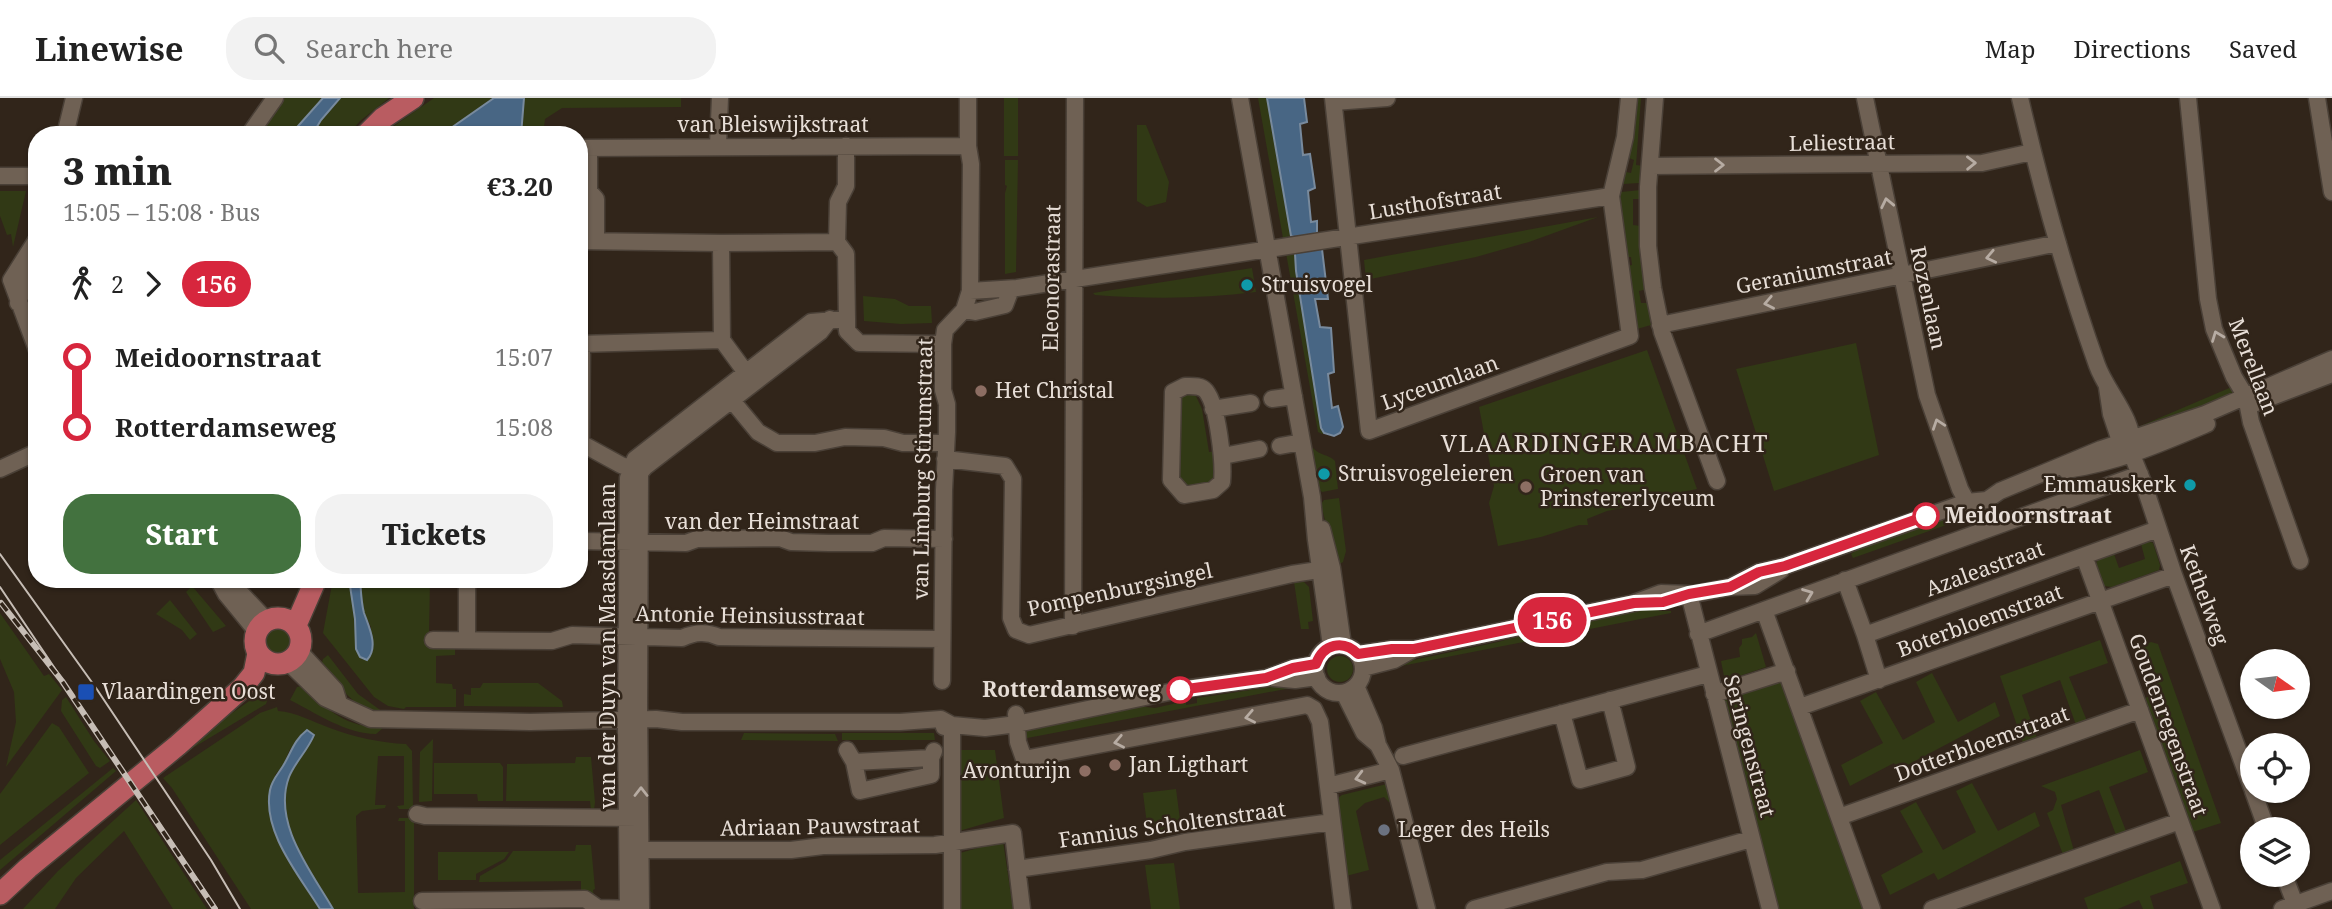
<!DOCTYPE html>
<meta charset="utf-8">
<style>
:root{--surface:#fff;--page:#f2f2f2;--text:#222;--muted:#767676;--line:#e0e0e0;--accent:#43723f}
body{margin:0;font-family:"Noto Serif",serif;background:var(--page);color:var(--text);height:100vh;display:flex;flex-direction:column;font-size:26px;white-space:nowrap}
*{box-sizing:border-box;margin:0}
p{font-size:23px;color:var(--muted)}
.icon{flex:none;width:38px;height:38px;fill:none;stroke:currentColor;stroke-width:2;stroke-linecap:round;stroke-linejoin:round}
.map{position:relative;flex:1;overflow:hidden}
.drawer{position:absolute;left:28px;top:28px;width:560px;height:462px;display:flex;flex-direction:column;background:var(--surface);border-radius:28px;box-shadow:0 2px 5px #0004}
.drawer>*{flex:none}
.badge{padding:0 14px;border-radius:23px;font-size:24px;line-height:46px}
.needle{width:46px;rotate:104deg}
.fabs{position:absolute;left:2240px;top:551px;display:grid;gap:14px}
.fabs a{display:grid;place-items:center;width:70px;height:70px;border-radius:50%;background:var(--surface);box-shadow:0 2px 5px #0004;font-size:35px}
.map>.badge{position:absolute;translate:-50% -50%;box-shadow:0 0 0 4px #fff}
.legs{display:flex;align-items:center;gap:10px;height:77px;padding:0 35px;font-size:23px}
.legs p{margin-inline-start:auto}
.head{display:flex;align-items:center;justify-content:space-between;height:119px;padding:0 35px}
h1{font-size:38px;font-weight:800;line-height:52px}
.primary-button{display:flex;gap:14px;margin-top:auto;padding:14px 35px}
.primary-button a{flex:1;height:80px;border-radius:28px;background:var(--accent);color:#fff;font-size:28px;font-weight:800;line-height:80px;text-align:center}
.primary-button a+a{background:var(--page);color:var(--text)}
ul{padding:0 35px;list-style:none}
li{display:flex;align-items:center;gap:24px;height:70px;font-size:26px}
li i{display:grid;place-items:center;width:10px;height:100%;margin:0 9px;background:currentColor}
li i::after{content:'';width:18px;height:18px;margin:-9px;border:5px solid;border-radius:50%;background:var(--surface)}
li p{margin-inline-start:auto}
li:first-child i{background:linear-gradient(#0000 50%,currentColor 0)}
li:last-child i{background:linear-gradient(currentColor 50%,#0000 0)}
header{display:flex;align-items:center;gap:42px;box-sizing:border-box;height:98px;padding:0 35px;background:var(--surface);border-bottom:2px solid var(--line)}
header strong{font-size:33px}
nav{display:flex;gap:38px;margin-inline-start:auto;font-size:24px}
.search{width:490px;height:63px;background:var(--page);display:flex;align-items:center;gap:18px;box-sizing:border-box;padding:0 24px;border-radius:28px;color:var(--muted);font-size:26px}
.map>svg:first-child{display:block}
</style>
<header>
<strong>Linewise</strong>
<div class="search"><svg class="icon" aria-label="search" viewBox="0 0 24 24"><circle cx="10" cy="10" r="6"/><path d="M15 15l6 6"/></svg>Search here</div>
<nav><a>Map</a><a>Directions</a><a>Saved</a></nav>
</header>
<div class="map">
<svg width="2332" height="811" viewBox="0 0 2332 811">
<rect width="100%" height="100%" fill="#31251a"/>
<path fill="#313915" d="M285 0H323L290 37H258Z
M340 0H389L360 23 348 37H312L321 22Z
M434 0H494L441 37H381Z
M524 0H681V9L562 10 545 21 543 37H521Z
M1004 0H1018V58H1004Z
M1258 0H1267L1291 138 1283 140Z
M1638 0H1641L1636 67 1644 68 1643 80 1639 85 1623 86 1626 74 1631 75 1634 62 1629 60 1634 40Z
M1137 27H1146L1169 84 1166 104 1147 109 1137 103Z
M1005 62H1018L1016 174 1005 176V95L1007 88 1005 87Z
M1641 92V101H1633V127L1641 128 1647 191 1639 193 1641 205H1648L1651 227 1637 231 1627 168 1632 167 1631 159H1626L1619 107 1621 94Z
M0 93H26L13 149 11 136 7 137 0 118Z
M1598 119 1529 144 1476 159 1366 182 1364 162Z
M1294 154 1321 330 1324 335 1322 336 1318 334 1286 155Z
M1252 170 1256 194C1202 201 1149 201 1095 197L1093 195Z
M863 198 895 201 909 208H931L932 225 901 226 864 223Z
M1856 245 1879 357 1774 393 1736 271Z
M1647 252 1697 391 1638 403V407L1607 413 1587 421 1588 427H1579L1541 439 1498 448 1489 405 1494 388 1479 309Z
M2234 288 2238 296 2140 331 2138 329Z
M1194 294 1202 311 1209 354 1219 353 1214 386 1185 389 1178 382 1180 296Z
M1313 350C1320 358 1329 356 1335 363L1338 391 1322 394 1318 390 1311 351Z
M1339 400 1346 453 1343 464 1336 468 1321 406 1324 402Z
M1965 415 1966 420 1853 460 1851 456C1883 432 1926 424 1965 415Z
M2148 443 2153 445 2160 467 2159 472 2112 489 2104 488 2096 466 2098 461 2114 456 2119 470 2145 461 2141 446Z
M333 481H349L362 561 367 562 371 529 364 515 360 481H430L429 537 455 545V557L436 558V585L452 586 453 591H456V609H406L404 611 388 608 374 599 323 535Z
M1302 482 1309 489 1313 523 1308 524 1309 531H1301L1294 484Z
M192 488 226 528 213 534 186 494Z
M170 502 197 536 190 542 182 532 156 516Z
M1658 509 1659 513H1671V515L1391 570 1390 567 1498 544 1561 526Z
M0 515 44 578 49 576 62 592 6 669 16 624 14 594 0 561Z
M264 543a15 15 0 1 1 30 0a15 15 0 1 1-30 0Z
M1756 535 1766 569 1725 583 1721 563 1740 559 1739 550 1742 546V541L1752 539Z
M2100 542 2108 565 2069 579 2087 623 2076 627 2060 582 2022 597 2037 640 2023 645 2000 578Z
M2151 544 2158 546 2221 725 2193 734 2145 600 2152 597 2135 551Z
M328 557 358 596 383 614 361 610 320 571 323 561Z
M1327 571a13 13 0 1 1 26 0a13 13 0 1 1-26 0Z
M1932 575 1958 624 1995 604 2000 618 1898 672 1894 665 1850 688 1841 667 1883 645 1860 603 1876 594 1903 642 1935 624 1916 584Z
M1783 582 1865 811H1776L1722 598Z
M483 585H538L562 603 563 609 464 608V596L471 597V590H480Z
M1291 586V590L1022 641 1025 628 1128 607 1155 610 1186 603V607L1197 605V600Z
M306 587C328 615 346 628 383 630L376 636C346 636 316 615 290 602L297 589Z
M265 592 270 594 266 606 191 651 185 648Z
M66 599 94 643 110 663 100 670 96 668 61 613 62 602Z
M277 609 278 613C296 614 313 624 330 630 354 639 380 645 406 646L412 653 413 708 411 711H399L397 708 404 707V658H378L375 707H386L385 710 362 713 356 718 358 795 405 794V723H398L399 720H412L414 723V811H333C311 774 272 725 289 679 294 666 304 653 312 641L290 651 283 668 275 677 287 757 320 811H251L172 690 163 680 260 615Z
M52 625 59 629 89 675 0 747V696Z
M744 635 835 636 838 643 741 642Z
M842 635H934L935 642H842Z
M433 641 432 703 419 704 420 654Z
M958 652H995L1004 720 959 733Z
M2140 652 2148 674 2109 689 2126 733 2116 737 2099 692 2061 707 2074 753 2064 759 2047 715 2053 712 2057 701 2055 694 2041 688Z
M576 659H591L595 704 594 712H591L590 703H506L507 666 575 665Z
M434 665H500L503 669V703H478L477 696H434Z
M113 670 116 673 0 772V762Z
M1972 685 1998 733 2035 714 2040 728 1938 782 1934 775 1890 797 1881 777 1923 754 1900 713 1916 704 1943 752 1976 734 1956 693Z
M1387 686 1392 703 1389 704 1384 699 1365 705 1356 713 1369 772 1346 778 1338 700 1342 697Z
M1176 691 1181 729 1148 734 1143 695Z
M136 702 207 811H173L124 733 76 780 55 811H23L58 773Z
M1003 743 1013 811H959L960 755Z
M576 747H591L595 791 593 792 594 800 581 795V783L479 784 480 778 506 763 513 753H575Z
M438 754H509L504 761 476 776V782H438Z
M2180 763 2188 785 2150 798 2154 811H2143L2139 802 2118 811H2088L2084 800Z
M1174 765 1180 811H1151L1145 767Z"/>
<path fill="#486684" stroke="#788a9d" stroke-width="2" d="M323 0H340L321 22 312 37H290Z
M494 0H524L521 37H441Z
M1267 0H1304L1307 24 1300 26 1303 57 1310 56 1315 90 1308 93 1311 124 1317 123V135L1313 136 1315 151H1322L1328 201H1315L1320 229 1331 230 1334 274 1328 276 1332 310 1338 308 1343 329 1340 335 1334 338 1324 335 1321 330 1296 173 1294 139 1291 138Z
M349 481H360C361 492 361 504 364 515 369 529 379 549 367 562L360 559 356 551 355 521Z
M307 632 314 637C308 652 295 664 289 679 272 725 311 773 333 811H320C299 777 262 734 270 692 272 682 278 676 283 668 291 655 294 642 307 632Z"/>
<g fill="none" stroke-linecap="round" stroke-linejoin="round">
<g stroke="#4a4037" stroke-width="19">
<path id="minor" d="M1240 0 1312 399 1316 442 1331 548
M1333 0 1369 333 1630 238 1611 98 1625 39 1629 0
M1655 0 1648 89V148L1653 190 1662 234 1717 383
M1865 0 1927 297 1960 391 1967 404
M2020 0C2041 90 2066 180 2097 267 2106 293 2134 320 2132 349
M2188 0 2208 201 2214 231 2234 279 2246 299 2251 324 2300 463
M2317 0 2332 94
M1334 4 1387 0
M65 37 74 0
M249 37 275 0
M718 47 720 0
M846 48V88L838 104 837 144 846 156 847 221
M579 50 968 48
M589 50V93L596 101V143
M1650 68 1982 65 2032 54
M0 78H37
M37 141 11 182 37 252
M579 143 721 145 837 144
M721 145 722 242 752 283
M970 193 1017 190 1611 98
M18 205 36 155
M964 212 975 214 1005 207 1011 191
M1660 227 2058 145
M579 246 722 242
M1185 288C1192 288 1201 287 1206 293 1218 308 1224 365 1222 384L1213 392 1184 397 1171 382 1173 294Z
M2107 289 2111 316 2117 334 2121 345 2132 357 2143 384 2174 477 2252 690
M725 294 758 334 777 345H815L845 339 884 340 903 345H946
M1272 301 1294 298
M2256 305 2332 276
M1213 311 1251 305
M579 344 621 367 639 374
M581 344 582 246
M1280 348 1302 344
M1223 358 1259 351
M945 361 1005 368 1013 381 1011 520 1016 532 1029 537 1292 476 1332 470
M0 371 37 354
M2066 372C2116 365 2160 346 2207 326
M1322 431 1332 470 1343 547
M579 443 686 445 697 441 780 440 791 444 829 445H872L884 440 944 441
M2084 458 2212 811
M218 481 226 496 257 534
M223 481 235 489 267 523
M1845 482 1865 537
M1730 489 1759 474 1785 468 1967 404 1987 402 2000 393 2101 351 2205 316 2332 261
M1689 496 1770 811
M1679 499 1730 489 1755 488 1781 472
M1764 512 1872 811
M1073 528 1075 0
M1698 536 2140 376
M467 541V481
M433 542 552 543 572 537 682 540C695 534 706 533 719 539L942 541
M1315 571a24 24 0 1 1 48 0a24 24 0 1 1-48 0Z
M299 553 335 592 339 605
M1358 556 1392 551H1414L1634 505 1661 495 1689 496
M288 564 325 600 371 621 530 624 656 621 682 624H900L941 621 952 627
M1363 570 1394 562 1412 552
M1274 580 1295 582 1317 579
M1879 582 1865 537 2158 431
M942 583 944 392 947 334V306L943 292V246L945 232 964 212 970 193 971 66 968 48V0
M1356 588 1374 630 1378 647 1391 672 1427 811
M1344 595 1364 635 1378 647
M1714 596 1787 573
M1800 609 2174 477
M1562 615 1580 682 1627 669 1610 602
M1016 616 1018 644 1024 661 1307 607 1314 611 1320 624 1343 811
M952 627V811
M944 629 952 627 985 630 1017 626 1183 591 1266 580 1293 570 1316 566
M847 652 854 664 931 660 934 653
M1403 658 1708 576
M854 664 860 693 931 677V660
M1328 688 1391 672
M2253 693 2267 732
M417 716 425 718 638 720
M1839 719 2140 612
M634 752H791L823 748 935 747 1013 735 1022 811
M1017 771 1151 752 1185 744 1332 724
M2284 777 2297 811
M422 803 585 801 598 810 638 811
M628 811 626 630 628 380 635 361 811 224 847 221V233L859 245 943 246
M641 811 639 607 640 375 645 369 820 234 830 221
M1474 811 1607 774 1642 772 1751 741
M1932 811 2180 723
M2282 811 2332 793"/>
</g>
<g stroke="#4a4037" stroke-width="24">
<path id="major" d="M366 37 383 20 413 0
M255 543a23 23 0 1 1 46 0a23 23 0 1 1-46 0Z
M296 527 316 481
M0 796 28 770 178 647 242 590 254 575 258 555"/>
</g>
<use href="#minor" stroke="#6f6154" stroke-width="16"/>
<use href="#major" stroke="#b95c61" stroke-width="21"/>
<path stroke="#c6bdb5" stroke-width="2" d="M0 456 96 590 211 762 240 811
M0 489 217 811"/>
<g stroke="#c6bdb5" stroke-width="6">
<path id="rail" d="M1 505 62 583 215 811"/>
</g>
<use href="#rail" stroke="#31251a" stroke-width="3.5" stroke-dasharray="10" stroke-linecap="butt"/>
</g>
<defs><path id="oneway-chevron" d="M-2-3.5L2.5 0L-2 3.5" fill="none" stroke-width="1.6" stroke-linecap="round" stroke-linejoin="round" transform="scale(1.75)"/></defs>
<g stroke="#b7aca3">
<use href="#oneway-chevron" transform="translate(1971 65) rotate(-1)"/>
<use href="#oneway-chevron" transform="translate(1719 67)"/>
<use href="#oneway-chevron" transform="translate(1887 105) rotate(-102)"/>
<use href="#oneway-chevron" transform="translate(1991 159) rotate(168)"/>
<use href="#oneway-chevron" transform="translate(1769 205) rotate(169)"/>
<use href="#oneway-chevron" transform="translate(2217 238) rotate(-111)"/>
<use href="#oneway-chevron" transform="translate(1938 326) rotate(-109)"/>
<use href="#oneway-chevron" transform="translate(1808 496) rotate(-21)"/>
<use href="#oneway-chevron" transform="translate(1250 619) rotate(169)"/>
<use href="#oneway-chevron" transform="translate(1119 644) rotate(169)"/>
<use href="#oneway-chevron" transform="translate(1360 680) rotate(166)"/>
<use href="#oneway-chevron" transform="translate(641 694) rotate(-90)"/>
</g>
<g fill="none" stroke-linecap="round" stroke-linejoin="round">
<g stroke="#fff" stroke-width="16">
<path id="line-1" d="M1180 592 1266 580 1293 570 1316 566C1323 546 1343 541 1358 556L1392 551H1414L1634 505 1663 504 1689 496 1730 489 1759 474 1785 468 1926 418"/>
</g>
<use href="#line-1" stroke="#d7263d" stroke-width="10"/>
</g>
<g fill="#0f9aa8" stroke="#31251a" stroke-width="2.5">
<circle cx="1247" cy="187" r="7"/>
<circle cx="1324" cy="376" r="7"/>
<circle cx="2190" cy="387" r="7"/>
</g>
<g fill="#8d6e63" stroke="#31251a" stroke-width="2.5">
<circle cx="981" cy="293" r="7"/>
<circle cx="1526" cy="389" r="7"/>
<circle cx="1115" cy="667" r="7"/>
<circle cx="1085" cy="673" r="7"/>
</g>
<g fill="#fff" stroke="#d7263d" stroke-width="3.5">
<circle cx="1926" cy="418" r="12"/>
<circle cx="1180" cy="592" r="12"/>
</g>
<rect fill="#1a4fb4" stroke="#31251a" stroke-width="2.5" x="77" y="585" width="18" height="18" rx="3.5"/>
<circle fill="#6b7280" stroke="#31251a" stroke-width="2.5" cx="1384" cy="732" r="7"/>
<g text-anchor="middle" stroke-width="5" stroke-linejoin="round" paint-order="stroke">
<g font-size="21" fill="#e7ded7" stroke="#31251a">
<text x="773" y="34">van Bleiswijkstraat</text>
<text transform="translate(1842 45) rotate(-1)" y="7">Leliestraat</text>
<text transform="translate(1435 104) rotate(-9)" y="7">Lusthofstraat</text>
<text transform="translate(1814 174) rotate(-11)" y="7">Geraniumstraat</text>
<text transform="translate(1052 180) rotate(-89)" y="7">Eleonorastraat</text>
<text transform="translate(1928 200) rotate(78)" y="7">Rozenlaan</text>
<text transform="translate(2253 269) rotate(69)" y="7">Merellaan</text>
<text transform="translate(1440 285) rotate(-20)" y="7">Lyceumlaan</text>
<text transform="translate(923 371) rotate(-89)" y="7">van Limburg Stirumstraat</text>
<text x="762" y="431">van der Heimstraat</text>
<text transform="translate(1985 471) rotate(-20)" y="7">Azaleastraat</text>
<text transform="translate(1120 492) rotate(-12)" y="7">Pompenburgsingel</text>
<text transform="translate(2204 497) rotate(70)" y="7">Kethelweg</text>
<text transform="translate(750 518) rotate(1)" y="7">Antonie Heinsiusstraat</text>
<text transform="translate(1980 523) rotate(-20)" y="7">Boterbloemstraat</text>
<text transform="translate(608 548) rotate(-90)" y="7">van der Duyn van Maasdamlaan</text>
<text transform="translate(2168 627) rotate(70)" y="7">Goudenregenstraat</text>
<text transform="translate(1982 646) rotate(-20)" y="7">Dotterbloemstraat</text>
<text transform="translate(1749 648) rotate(75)" y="7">Seringenstraat</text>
<text transform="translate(1172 727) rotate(-8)" y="7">Fannius Scholtenstraat</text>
<text transform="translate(820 729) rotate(-1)" y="7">Adriaan Pauwstraat</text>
</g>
<g font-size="21" fill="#e7ded7" stroke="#31251a" text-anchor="start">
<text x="1261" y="194">Struisvogel</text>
<text x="995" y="300">Het Christal</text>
<text x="1338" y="383">Struisvogeleieren</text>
<text x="1540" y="384">Groen van<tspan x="1540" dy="24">Prinstererlyceum</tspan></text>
<text x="2176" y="394" text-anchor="end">Emmauskerk</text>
<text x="102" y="601">Vlaardingen Oost</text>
<text x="1129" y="674">Jan Ligthart</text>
<text x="1071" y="680" text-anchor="end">Avonturijn</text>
<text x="1398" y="739">Leger des Heils</text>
</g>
<g font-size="21" font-weight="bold" fill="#e7ded7" stroke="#31251a" text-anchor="start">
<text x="1945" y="425">Meidoornstraat</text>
<text x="1161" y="599" text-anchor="end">Rotterdamseweg</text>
</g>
<g font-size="24" letter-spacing="2" fill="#e7ded7" stroke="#31251a">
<text x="1605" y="354">VLAARDINGERAMBACHT</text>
</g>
</g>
</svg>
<div class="fabs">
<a><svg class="needle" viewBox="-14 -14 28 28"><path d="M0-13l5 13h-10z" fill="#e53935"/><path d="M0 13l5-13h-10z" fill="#767676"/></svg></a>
<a><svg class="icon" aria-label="locate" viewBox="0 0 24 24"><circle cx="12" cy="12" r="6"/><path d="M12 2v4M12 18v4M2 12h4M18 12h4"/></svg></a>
<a><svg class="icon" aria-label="layers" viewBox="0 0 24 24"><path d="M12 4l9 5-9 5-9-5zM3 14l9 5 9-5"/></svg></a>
</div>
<b class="badge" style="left:1552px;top:522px;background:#d7263d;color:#fff">156</b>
<section class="drawer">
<div class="head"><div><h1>3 min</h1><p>15:05 – 15:08 · Bus</p></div><b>€3.20</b></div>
<div class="legs"><svg class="icon" aria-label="walk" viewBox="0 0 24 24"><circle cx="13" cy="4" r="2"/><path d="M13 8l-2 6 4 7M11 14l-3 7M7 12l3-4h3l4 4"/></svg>2<svg class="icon" aria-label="forward" viewBox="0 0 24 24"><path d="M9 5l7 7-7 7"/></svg><b class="badge" style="background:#d7263d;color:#fff">156</b></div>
<ul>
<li><i style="color:#d7263d"></i><b>Meidoornstraat</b><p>15:07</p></li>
<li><i style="color:#d7263d"></i><b>Rotterdamseweg</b><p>15:08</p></li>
</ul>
<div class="primary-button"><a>Start</a><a>Tickets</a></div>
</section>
</div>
